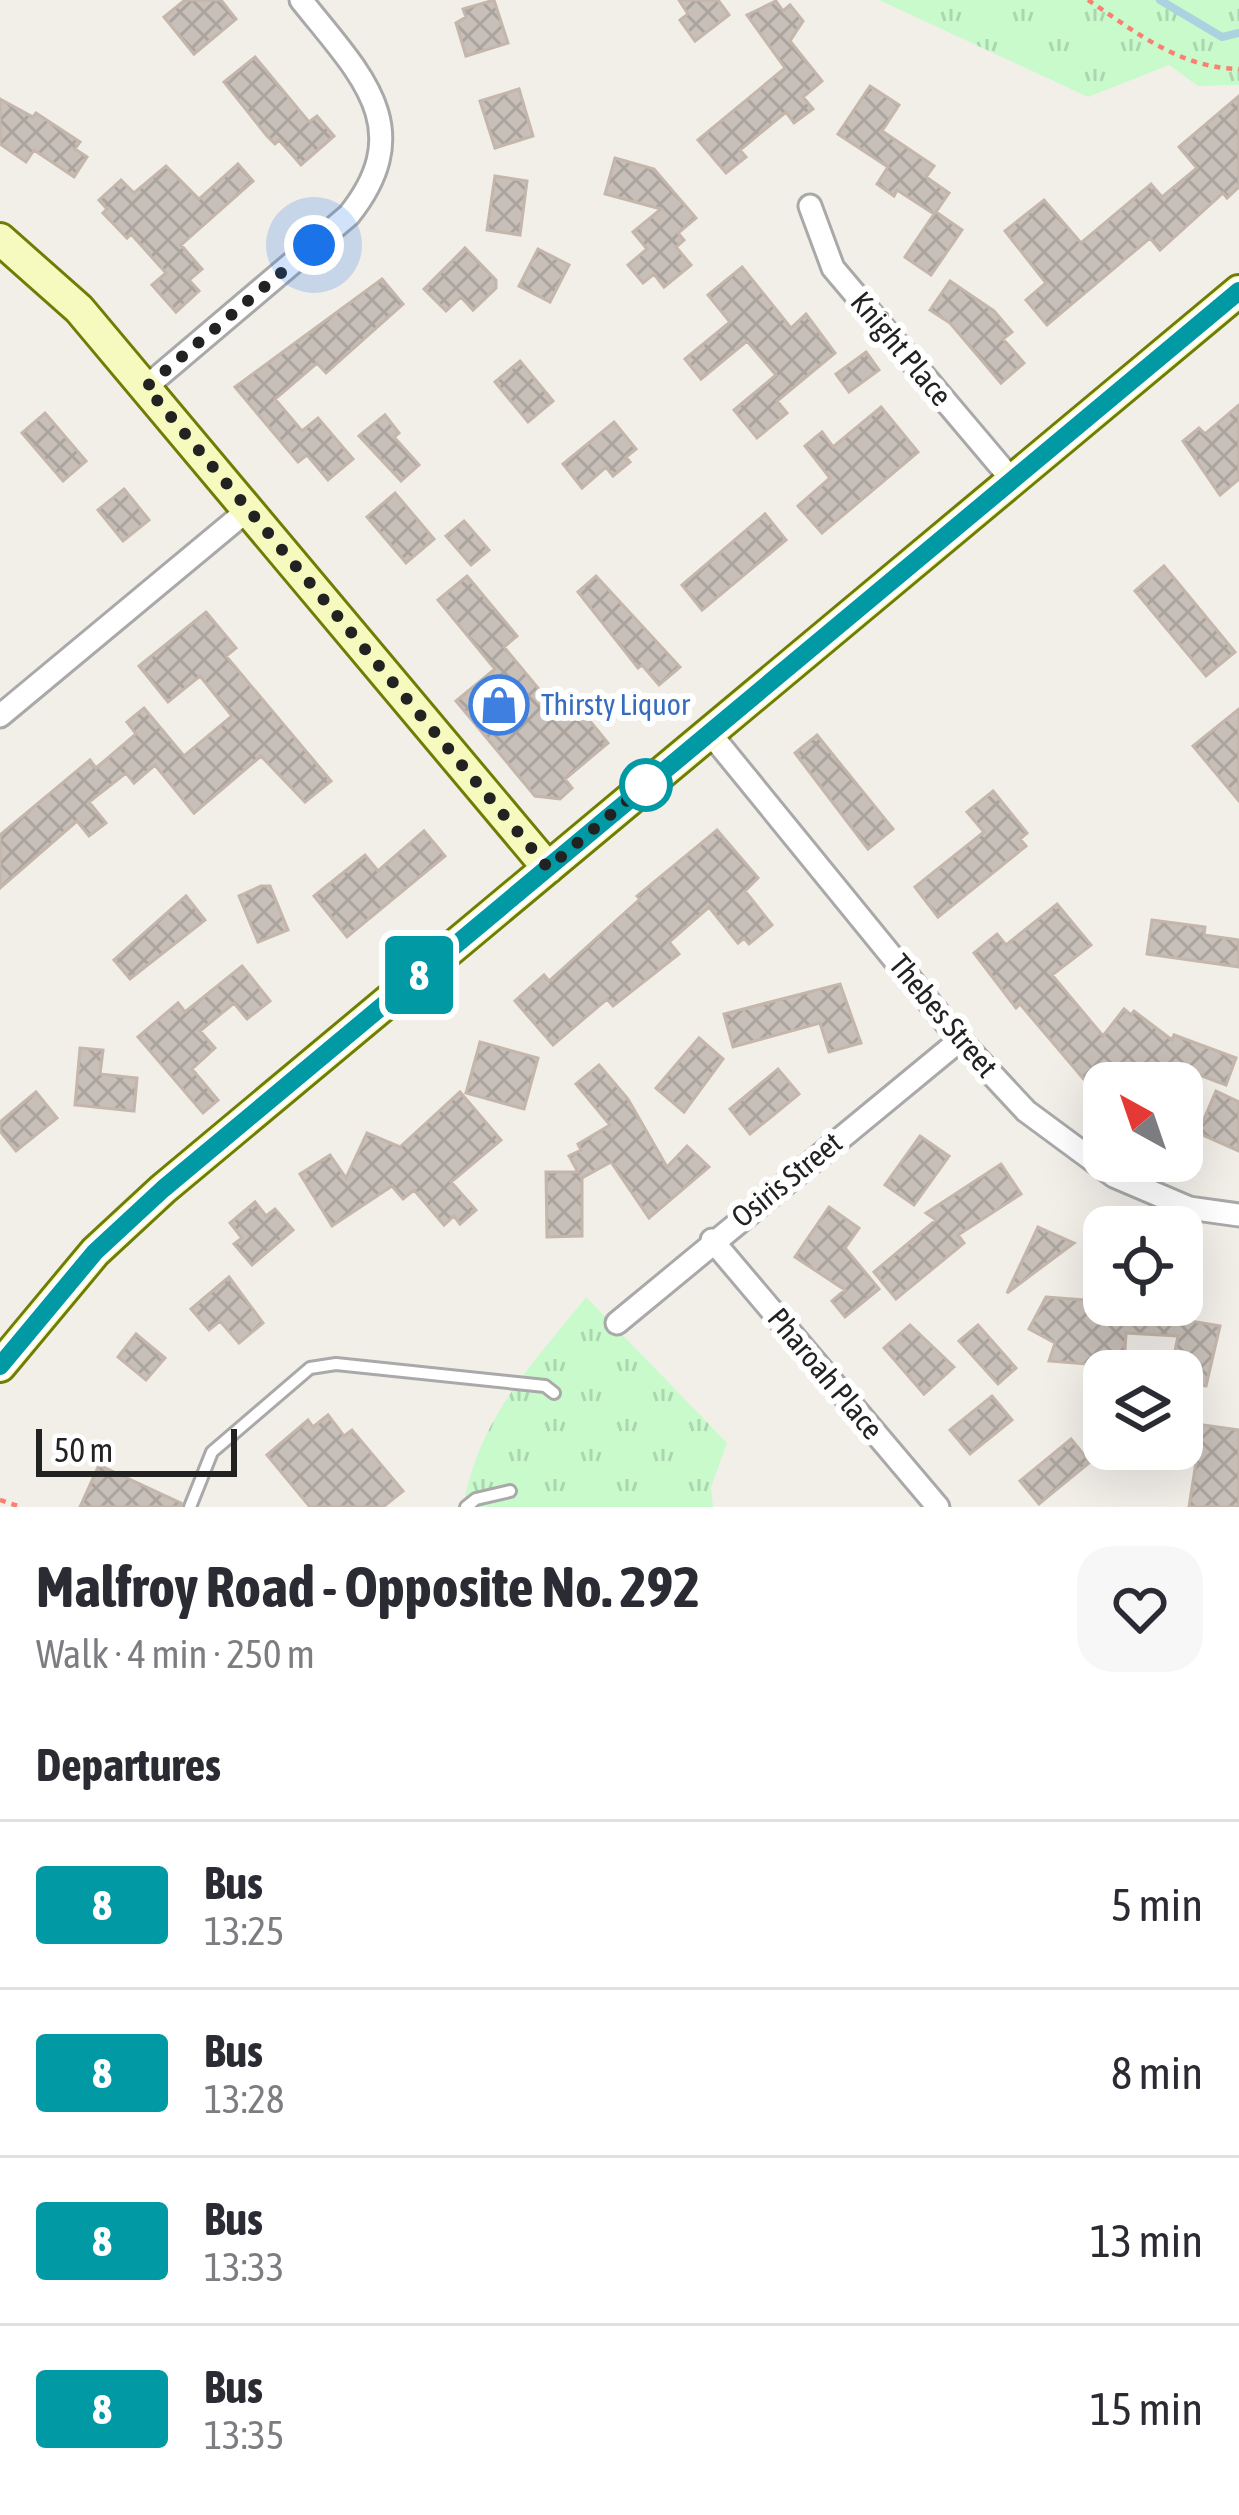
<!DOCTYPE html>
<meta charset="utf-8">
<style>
:root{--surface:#fff;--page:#f7f7f7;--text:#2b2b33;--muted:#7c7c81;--line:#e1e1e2}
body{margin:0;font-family:"Asap Condensed",sans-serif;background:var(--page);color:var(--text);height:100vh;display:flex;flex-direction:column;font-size:45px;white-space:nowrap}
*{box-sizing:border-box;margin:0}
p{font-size:39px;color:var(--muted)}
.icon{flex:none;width:66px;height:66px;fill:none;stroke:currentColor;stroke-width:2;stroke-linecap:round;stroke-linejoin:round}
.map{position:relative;height:1507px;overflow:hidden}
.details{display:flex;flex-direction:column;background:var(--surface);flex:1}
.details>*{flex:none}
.badge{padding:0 24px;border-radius:9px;font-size:42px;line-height:78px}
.needle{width:78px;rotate:320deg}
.controls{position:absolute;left:1083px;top:1062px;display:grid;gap:24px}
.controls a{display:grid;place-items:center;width:120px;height:120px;border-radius:24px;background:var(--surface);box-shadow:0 12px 48px #0002;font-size:60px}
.scale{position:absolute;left:36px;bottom:30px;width:201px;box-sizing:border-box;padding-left:12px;border:6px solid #222;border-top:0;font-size:33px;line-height:42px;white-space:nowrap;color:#222;-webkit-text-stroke:9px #fff;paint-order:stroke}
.you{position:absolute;width:60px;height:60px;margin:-30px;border:9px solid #fff;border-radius:50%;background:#1a73e8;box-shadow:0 0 0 18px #1a73e833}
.map>.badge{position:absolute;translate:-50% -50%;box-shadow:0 0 0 6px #fff}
h2{padding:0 36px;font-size:45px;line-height:108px}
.round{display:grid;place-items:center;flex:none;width:126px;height:126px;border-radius:36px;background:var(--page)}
.summary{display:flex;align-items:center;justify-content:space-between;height:204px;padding:0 36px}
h1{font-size:57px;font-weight:700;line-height:90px}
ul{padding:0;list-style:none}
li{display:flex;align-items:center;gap:36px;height:168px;padding:0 36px;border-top:3px solid var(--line)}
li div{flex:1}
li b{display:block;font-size:45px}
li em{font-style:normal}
li .badge{min-width:132px;font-weight:700;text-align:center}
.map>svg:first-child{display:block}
</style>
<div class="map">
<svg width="1239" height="1507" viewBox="0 0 1239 1507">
<defs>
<pattern id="park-tufts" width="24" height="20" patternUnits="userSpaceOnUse" patternTransform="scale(3)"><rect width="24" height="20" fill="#c8facc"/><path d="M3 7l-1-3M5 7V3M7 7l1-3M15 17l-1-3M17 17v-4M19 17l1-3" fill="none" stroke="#acd6af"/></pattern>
<pattern id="building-cross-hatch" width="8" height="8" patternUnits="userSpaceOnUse" patternTransform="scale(3)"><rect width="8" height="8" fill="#c7bfb8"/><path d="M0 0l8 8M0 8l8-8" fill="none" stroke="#aba49e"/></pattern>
</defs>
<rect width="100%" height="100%" fill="#f2efe9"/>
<path fill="url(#park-tufts)" d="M879 0H1239V85L1198 86 1169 65 1088 97Z
M586 1297 727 1443 711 1487 713 1507H463C480 1415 530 1368 586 1297Z"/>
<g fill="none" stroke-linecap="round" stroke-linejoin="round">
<path stroke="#aad3df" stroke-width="8" d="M1160 0 1222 37 1239 33"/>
</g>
<path fill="url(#building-cross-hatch)" stroke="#c4b6ab" stroke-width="3" d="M185 0H221L236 19 194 54 164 17Z
M494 0 508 43 466 56 456 23 466 17 463 9Z
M679 0H718L729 15 695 41 680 20 688 14Z
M776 1 783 11 790 5 803 21 790 41 822 81 803 97 813 109 794 123 786 112 740 150 746 157 726 173 698 140 785 68 747 15Z
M255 57 309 122 317 116 334 136 301 165 279 140 275 144 267 136 224 82Z
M870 86 899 105 882 131 934 166 926 177 949 193 936 212 962 230 931 275 905 257 934 214 897 190 894 196 877 184 888 167 838 134Z
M519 89 533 136 495 148 480 101Z
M1239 96V187L1227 198 1223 193 1160 250 1150 238 1047 325 1026 300 1046 283 1005 231 1044 200 1081 243 1151 184 1162 197 1197 168 1179 147Z
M0 99 33 117 36 113 80 142 75 149 87 157 74 177 34 150 26 162 0 144Z
M615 158 654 169 696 218 678 233 684 240 676 247 691 265 664 287 654 274 643 283 628 265 647 249 633 232 661 209 605 194Z
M238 164 253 181 181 245 202 269 189 280 199 291 176 312 152 285 166 273 131 234 127 238 103 213 107 209 99 200 121 180 134 193 166 166 199 199Z
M495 176 527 181 520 235 487 230Z
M465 248 496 280V288L473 310 461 297 446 311 424 289Z
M538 249 569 265 550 302 519 286Z
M742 267 791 328 806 314 835 353 777 401 787 413 757 438 734 410 776 375 747 341 701 379 685 359 730 322 708 295Z
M382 279 403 304 326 373 317 363 275 399 302 431 318 418 353 459 328 480 307 455 298 462 235 387Z
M950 281 994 311 1012 332 1003 339 1024 363 1001 383 950 323 930 310Z
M866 352 879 370 849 392 836 374Z
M520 361 553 401 528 422 495 382Z
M1239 405V479L1220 495 1183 441 1199 428 1205 434Z
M881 407 918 452 822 533 798 506 830 478 805 446 822 432 833 447Z
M45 413 86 461 63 481 22 433Z
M385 415 399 433 394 437 419 465 401 481 359 436Z
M614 422 636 449 626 457 630 462 613 476 606 467 582 488 563 464Z
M124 489 149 520 123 541 98 510Z
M395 493 434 539 406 563 367 517Z
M765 514 786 540 702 610 682 585Z
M464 521 489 550 471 565 446 536Z
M1164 566 1235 652 1206 676 1135 591Z
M467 576 517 636 504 647 552 705 567 693 608 743 565 779 572 788 560 799 535 796 456 701 495 669 438 600Z
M596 576 680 667 659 685 642 665 638 668 578 592Z
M206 612 236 648 226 656 331 781 305 802 261 756 194 813 155 765 134 783 126 773 89 802 106 823 89 836 77 821 0 888V835L90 760 96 768 136 734 127 722 144 708 184 756 232 716 200 676 168 702 139 666Z
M1239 709V801L1193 746Z
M817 735 893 829 868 849 795 753Z
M993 791 1027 833 1020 839 1026 846 938 917 915 887 984 832 967 812Z
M717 830 758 878 745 891 772 925 749 944 744 938 738 943 709 907 669 942 679 954 613 1006 607 999 553 1045 515 1001 544 975 549 981 640 899 637 896Z
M424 831 445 856 347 937 314 896 365 855 378 871Z
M261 886H270L288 930 258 942 239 896Z
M186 896 205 920 130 979 114 960Z
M1057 904 1091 945 1052 975 1103 1036 1124 1009 1131 1015 1134 1011 1172 1040 1174 1035 1236 1058 1226 1085 1170 1064 1155 1083H1087L1020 1004 1016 1008 974 953 997 934 1006 945Z
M1152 920 1205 927 1204 935 1239 940V967L1147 954Z
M242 966 270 1001 247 1019 234 1003 200 1031 215 1048 192 1069 218 1100 203 1113 138 1037 178 1003 185 1012Z
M840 984 861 1043 829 1052 820 1023 733 1047 724 1014Z
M699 1038 723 1059 684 1112 656 1088Z
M480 1042 538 1058 524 1109 466 1093Z
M80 1048 103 1050 100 1074 137 1078 134 1111 75 1105Z
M599 1065 628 1099 667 1167 687 1146 709 1167 649 1218 611 1162 582 1178V1236L547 1237 546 1172H578L569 1156 581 1150 578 1144 610 1125 576 1084Z
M778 1069 799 1094 750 1134 730 1109Z
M1216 1091 1239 1102V1151L1198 1133Z
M36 1092 57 1118 16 1151 0 1131V1122Z
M460 1092 501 1140 451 1182 476 1210 460 1224 454 1216 444 1225 414 1190 403 1199 392 1186 332 1226 300 1174 330 1155 346 1178 367 1133 400 1147Z
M920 1136 949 1156 914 1205 885 1185Z
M1001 1164 1021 1194 958 1235 964 1243 896 1299 874 1272 936 1220 926 1213Z
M255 1202 266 1216 275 1209 293 1230 252 1265 234 1244 242 1238 230 1223Z
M829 1207 859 1228 845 1248 879 1289 845 1317 832 1301 845 1290 795 1257Z
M1038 1227 1074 1243 1007 1293Z
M229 1277 263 1323 239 1343 220 1321 209 1330 191 1309Z
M1046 1297 1150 1305 1149 1314 1220 1326 1206 1386 1182 1382 1185 1369 1172 1366 1178 1336 1126 1333 1124 1367 1049 1361 1055 1343 1029 1329Z
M910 1325 954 1367 924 1394 884 1348Z
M978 1325 1016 1368 998 1384 959 1341Z
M136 1334 165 1358 146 1380 118 1357Z
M992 1396 1012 1420 970 1454 950 1430Z
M328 1415 344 1436 352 1430 403 1491 383 1507H310L267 1455 308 1420 313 1427Z
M1189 1423 1239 1430V1507H1189L1197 1456 1185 1455Z
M1071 1439 1090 1462 1039 1504 1020 1481Z
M99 1465 181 1503 180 1507H80Z"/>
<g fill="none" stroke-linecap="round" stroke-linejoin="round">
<g stroke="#a9a9a9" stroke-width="16">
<path id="lane" d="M190 1507 212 1452 310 1368 336 1364 545 1386 554 1393
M466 1507 476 1499 510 1491"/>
</g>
<g stroke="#a9a9a9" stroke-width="27">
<path id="street" d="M810 206 833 268 1012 480
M146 387 349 215C419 127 360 74 301 0
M0 716 249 509
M709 732 960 1040 1026 1111 1114 1176 1189 1208 1239 1215
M712 1240 938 1507
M617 1323 960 1040"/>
</g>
<g stroke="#707d05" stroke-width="36">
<path id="secondary" d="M0 239 79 309 548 868
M0 1366 95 1252 163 1189 1239 291"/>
</g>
<path stroke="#fa8072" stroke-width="4.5" stroke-dasharray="6 6" stroke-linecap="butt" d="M1088 0C1136 32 1179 68 1239 69
M0 1500 21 1507"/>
<use href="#lane" stroke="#fff" stroke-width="10"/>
<use href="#street" stroke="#fff" stroke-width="21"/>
<use href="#secondary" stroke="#f7fabf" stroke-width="30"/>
</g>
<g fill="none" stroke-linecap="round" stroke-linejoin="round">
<g stroke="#fff" stroke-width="27">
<path id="line" d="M0 1366 95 1252 163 1189 1239 291"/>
</g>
<use href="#line" stroke="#0099a4" stroke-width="18"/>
<path stroke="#222" stroke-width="12" stroke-dasharray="0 21.6" d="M314 245 146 387 548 868 656 776 646 785"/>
</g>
<defs>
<g id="shop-ring" transform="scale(3)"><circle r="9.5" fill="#fff" stroke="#3f7fe0" stroke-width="1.5"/><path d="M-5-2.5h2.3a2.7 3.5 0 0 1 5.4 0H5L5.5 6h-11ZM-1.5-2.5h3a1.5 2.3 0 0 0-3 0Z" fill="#3f7fe0"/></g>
</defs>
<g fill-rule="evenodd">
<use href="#shop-ring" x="499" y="705"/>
</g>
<circle fill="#fff" stroke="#0099a4" stroke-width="6" cx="646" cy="785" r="24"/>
<g text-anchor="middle" stroke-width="12" stroke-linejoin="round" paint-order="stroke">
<g font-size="30" fill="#222" stroke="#fff">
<text transform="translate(901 349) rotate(50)" y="10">Knight Place</text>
<text transform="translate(943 1016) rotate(50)" y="10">Thebes Street</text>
<text transform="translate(787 1180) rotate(-39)" y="10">Osiris Street</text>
<text transform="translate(825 1374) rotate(50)" y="10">Pharoah Place</text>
</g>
<g font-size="30" fill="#366cbe" stroke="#fff" text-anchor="start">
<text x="541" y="715">Thirsty Liquor</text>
</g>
</g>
</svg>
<div class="controls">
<a><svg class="needle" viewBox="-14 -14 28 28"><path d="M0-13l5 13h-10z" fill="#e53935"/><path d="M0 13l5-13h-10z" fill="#7c7c81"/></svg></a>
<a><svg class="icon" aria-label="locate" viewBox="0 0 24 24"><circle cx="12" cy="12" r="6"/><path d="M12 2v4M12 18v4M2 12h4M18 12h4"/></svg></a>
<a><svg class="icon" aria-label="layers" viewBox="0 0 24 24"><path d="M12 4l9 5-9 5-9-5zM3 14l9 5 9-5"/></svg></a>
</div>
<div class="scale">50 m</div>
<div class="you" style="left:314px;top:245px"></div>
<b class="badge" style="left:419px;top:975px;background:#0099a4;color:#fff">8</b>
</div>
<section class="details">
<div class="summary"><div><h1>Malfroy Road - Opposite No. 292</h1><p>Walk · 4 min · 250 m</p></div><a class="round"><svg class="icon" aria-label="heart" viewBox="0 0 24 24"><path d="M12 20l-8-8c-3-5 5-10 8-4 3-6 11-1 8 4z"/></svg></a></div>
<h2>Departures</h2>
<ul>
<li><span class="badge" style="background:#0099a4;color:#fff">8</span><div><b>Bus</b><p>13:25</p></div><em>5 min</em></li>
<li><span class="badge" style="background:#0099a4;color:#fff">8</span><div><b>Bus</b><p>13:28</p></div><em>8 min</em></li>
<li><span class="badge" style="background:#0099a4;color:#fff">8</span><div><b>Bus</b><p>13:33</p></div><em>13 min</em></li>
<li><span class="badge" style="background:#0099a4;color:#fff">8</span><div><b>Bus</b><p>13:35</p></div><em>15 min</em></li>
</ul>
</section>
